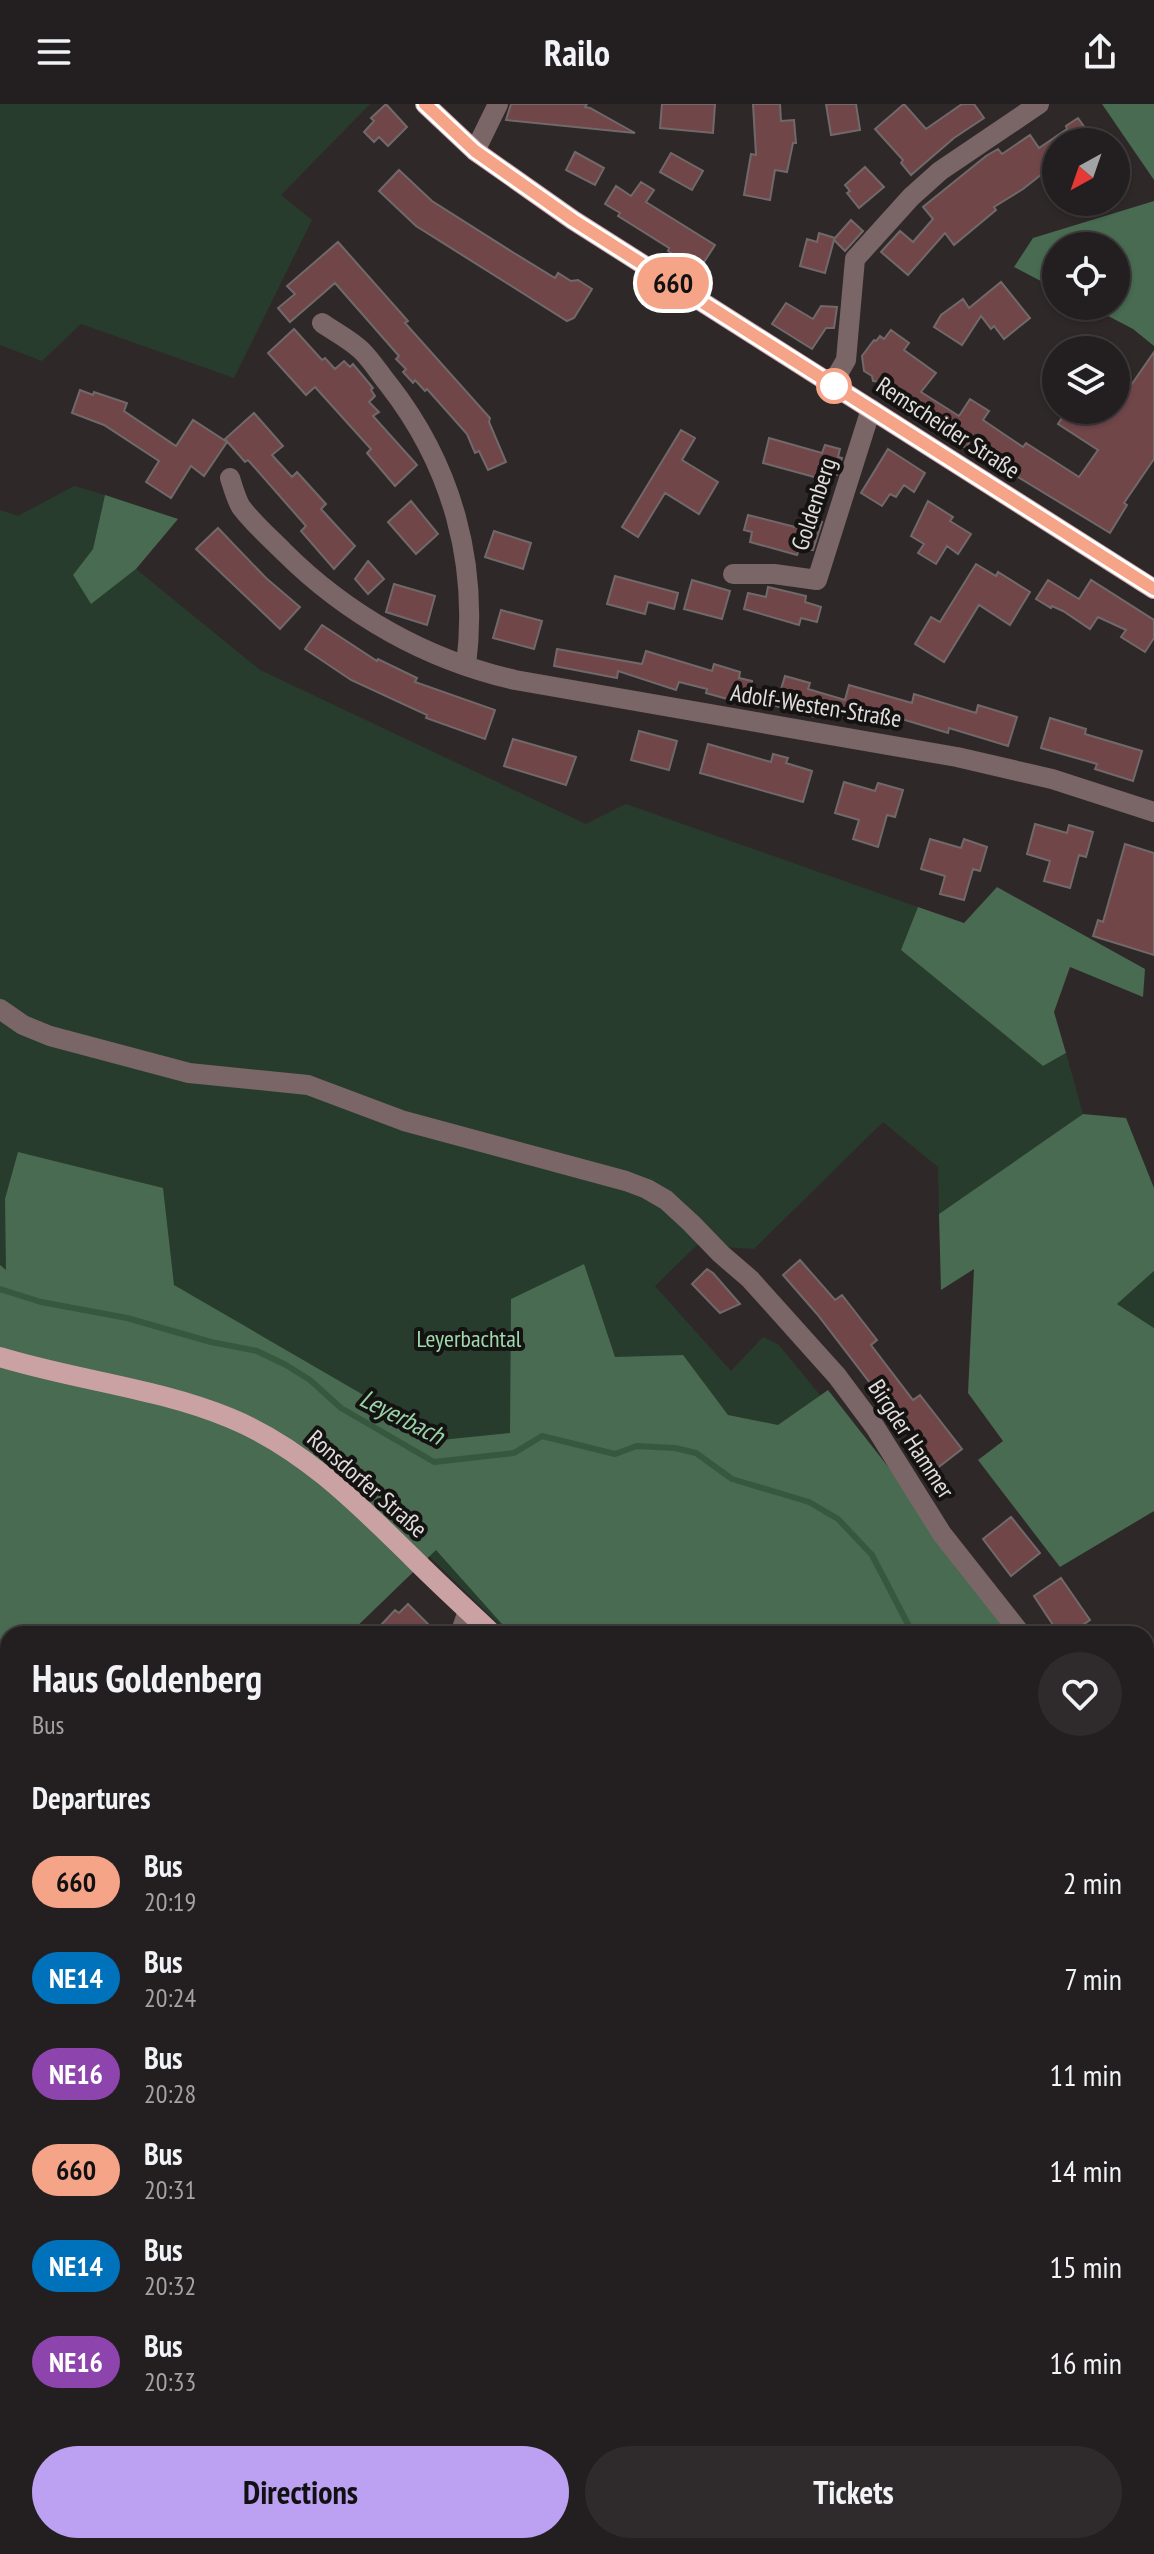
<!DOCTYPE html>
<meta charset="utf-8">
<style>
:root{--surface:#231e1f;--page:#2f2b2c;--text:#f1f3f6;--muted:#a3a2a4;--line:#403c3d;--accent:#bca0f2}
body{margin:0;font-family:"PT Sans Narrow",sans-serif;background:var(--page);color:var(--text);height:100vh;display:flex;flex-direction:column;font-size:30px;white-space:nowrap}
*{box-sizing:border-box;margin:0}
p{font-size:26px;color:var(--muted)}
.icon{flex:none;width:44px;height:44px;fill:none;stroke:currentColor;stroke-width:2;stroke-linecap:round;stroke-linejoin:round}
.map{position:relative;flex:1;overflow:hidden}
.drawer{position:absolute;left:0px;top:1522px;width:1154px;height:928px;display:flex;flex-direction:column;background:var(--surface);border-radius:24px 24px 0 0;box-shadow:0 2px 6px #0004,0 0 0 2px var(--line)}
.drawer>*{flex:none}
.badge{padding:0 16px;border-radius:26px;font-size:28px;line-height:52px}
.needle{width:52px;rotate:220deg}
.controls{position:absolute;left:1042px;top:24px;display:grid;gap:16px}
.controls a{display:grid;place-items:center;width:88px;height:88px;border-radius:50%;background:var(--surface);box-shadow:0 2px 6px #0004,0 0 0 2px var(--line);font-size:40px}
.map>.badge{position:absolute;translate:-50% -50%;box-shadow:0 0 0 4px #fff}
h2{padding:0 32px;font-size:30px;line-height:72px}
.round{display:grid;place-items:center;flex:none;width:84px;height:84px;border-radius:42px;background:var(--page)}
.headline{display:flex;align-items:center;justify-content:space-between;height:136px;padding:0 32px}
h1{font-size:38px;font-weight:700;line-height:60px}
.primary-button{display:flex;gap:16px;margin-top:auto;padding:16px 32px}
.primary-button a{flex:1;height:92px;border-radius:48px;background:var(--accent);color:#111;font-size:32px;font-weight:700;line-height:92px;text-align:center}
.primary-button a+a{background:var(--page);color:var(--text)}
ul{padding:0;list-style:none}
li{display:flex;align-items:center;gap:24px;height:96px;padding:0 32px}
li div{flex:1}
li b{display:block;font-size:30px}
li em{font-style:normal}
li .badge{min-width:88px;font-weight:700;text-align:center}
header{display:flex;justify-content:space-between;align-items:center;height:104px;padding:0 32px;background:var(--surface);font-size:36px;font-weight:700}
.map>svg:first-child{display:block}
</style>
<header><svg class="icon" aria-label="menu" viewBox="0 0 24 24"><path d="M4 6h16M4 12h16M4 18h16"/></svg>Railo<svg class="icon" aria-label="share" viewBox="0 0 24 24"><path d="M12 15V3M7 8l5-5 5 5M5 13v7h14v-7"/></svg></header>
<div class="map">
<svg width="1154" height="2450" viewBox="0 0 1154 2450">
<rect width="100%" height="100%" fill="#2f2829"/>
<path fill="#283c2d" d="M0 0H370L281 91 312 116 234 274 81 220 42 257 0 241Z
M74 382 105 391 93 445 73 471 91 499 136 465 260 566 586 720 626 700 918 803 902 847 1043 962 1066 949 1083 1010 939 1110 938 1063 883 1018 754 1145 697 1141 655 1182 731 1267 763 1233 778 1240 838 1313 1002 1530H509L350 1375 0 1239V406L18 412Z
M1154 1167V1224L1117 1200Z
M758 2442H908L906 2450H755Z"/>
<path fill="#486b51" d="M1102 0H1154V76Z
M1154 97V242L1133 225 1089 202H1116V142H1056V185L1014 163 1033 134Z
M105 391 178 415 136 465 91 500 73 471 93 445Z
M997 783 1145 865 1143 893 1070 863 1054 908 1066 949 1043 962 901 846 918 803 964 819Z
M1083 1010 1126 1014 1154 1084V1167L1117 1200 1154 1224V1407L1060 1463 978 1356 1003 1337 968 1289 974 1165 941 1186 939 1110Z
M18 1048 163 1084 174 1181 441 1336 510 1329 511 1195 584 1160 615 1253 683 1251 728 1311 778 1321 828 1286 998 1503 1017 1530H511L436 1446 349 1530H8V1669L0 1674V1161L6 1166 5 1095Z
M1146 1721 1154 1732V2108L1146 2106Z
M1154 2372V2450H906L908 2442H1146V2375Z
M0 2379 8 2380V2442H758L755 2450H0Z"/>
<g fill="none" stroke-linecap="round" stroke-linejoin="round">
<path stroke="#36583f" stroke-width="6" d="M0 1185 41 1198 127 1214 211 1238 257 1247 286 1261 310 1276 341 1304 434 1358 514 1349 542 1332 615 1350 637 1342 675 1344 696 1349 732 1375 809 1398 838 1415 872 1451 913 1530
M1146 1888 1154 1894"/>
</g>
<path fill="#704649" stroke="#716969" stroke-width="2" d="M386 0 407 23 388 42 379 33 374 38 364 28 374 17 371 14Z
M511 0H587L585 3 590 4 635 29 506 16Z
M662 0H715L713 29 660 24Z
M753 0H780L781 17 794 16 796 39H793L787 68 775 66 770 96 744 91 751 50 756 51Z
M826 0H856L860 26 831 31Z
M904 0 926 25 962 0H974L984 14 954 34 911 71 901 59 903 56 875 25Z
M1078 14 1095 38H1056V59L1023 85 994 103 996 106 954 141 945 129 908 171 881 148 900 127 913 138 933 115 923 103 986 52 998 45 1002 50 1030 31 1039 44 1067 25 1066 22Z
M575 48 604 64 595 81 566 66Z
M671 49 703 67 692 86 660 68Z
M865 63 884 83 859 104 847 89 850 87 845 81Z
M399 66 432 97 514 149 555 174 558 169 571 177 578 176 592 185 574 214 567 217 416 122 379 87Z
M641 78 654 86 646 98 715 141 699 166 668 147 669 144 618 112 620 109 605 100 616 82 631 92Z
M851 116 863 127 845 147 834 136 825 169 800 162 807 135 817 138 819 129 835 134Z
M338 138 408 217 405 219 490 314 489 318 506 358 488 366 479 347 475 349 467 330 427 285 425 287 415 276 413 279 403 268 406 265 396 255 399 252 335 179 290 218 278 204 295 190 287 182Z
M1001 178 1030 214 1004 235 994 222 991 225 981 212 962 241 934 223 941 211 963 195 969 204Z
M786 199 813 215 821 202 837 203 834 224H826L812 245 772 220Z
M294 225 322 256 325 254 335 265 344 257 350 263 353 260 373 284 371 286 375 292 369 298 379 308 373 312 417 361 395 382 367 349 371 345 315 283 306 291 268 249Z
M891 226 909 239 904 246 936 269 921 288 959 312 970 295 989 307 983 316 1023 343 1026 339 1079 373 1098 346 1058 320 1067 306H1091L1107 316 1154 248V355L1124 399 1127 401 1110 429 1008 367 1010 363 970 337 966 344 926 320 929 315 894 289 896 288 879 278 873 277 872 272 864 267 862 252 874 236 876 237 880 232 884 235Z
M80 286 93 291 94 288 127 299 124 307 176 342 193 316 227 338 204 372 191 362 171 394 146 378 159 357 104 321 72 309Z
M254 309 283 342 272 351 292 373 297 368 326 400 321 405 355 442 334 465 301 427 306 422 248 356 245 358 225 335Z
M681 326 695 334 682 356 718 378 699 410 665 389 638 433 622 423Z
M769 334 822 349 825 341 840 345 838 353 842 354 837 371 820 369 818 374 763 359Z
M888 345 925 369 914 388 904 381 896 393 890 390 882 402 861 389Z
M411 397 438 430 416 450 388 418Z
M928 397 953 413 950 417 971 430 958 450 947 442 936 460 918 449 924 440 911 432Z
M748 411 803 425 806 414 822 418 813 446H799L797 451 750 438 752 428 744 426Z
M218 424 266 474 300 503 280 525 196 445Z
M494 427 531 439 523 465 485 453Z
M368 457 384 475 368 490 355 475Z
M976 460 996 472 998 468 1030 488 1010 521 979 501 944 558 915 540 931 513 940 518Z
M615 472 678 489 674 505 648 498 645 510 607 500Z
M692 476 730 487 722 515 684 505Z
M1048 476 1079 495 1091 476 1154 516V534L1145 548 1121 533 1126 526 1098 513 1090 525 1063 507 1052 502 1051 504 1036 495Z
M394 480 435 492 427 521 386 508Z
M768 483 806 492 805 498 821 503 817 518 801 514 799 521 744 505 748 489 766 493Z
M501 506 542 517 534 545 493 534Z
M322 521 377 557 378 555 417 574 415 578 495 606 485 635 426 614 427 611 351 576 305 545Z
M557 545 642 560 646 547 712 567 714 560 740 568 739 574 752 577 745 600 706 589 707 585 679 578 676 586 618 567 617 574 554 562Z
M785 572 810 579 808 585 845 596 849 581 912 599 914 590 976 609 978 601 1017 613 1008 642 949 624 948 629 885 610 881 623 817 604 815 613 776 602Z
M1050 614 1086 625 1085 630 1142 647 1133 677 1095 665 1097 660 1041 644Z
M639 627 677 637 669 666 631 656Z
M513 635 576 653 566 681 504 662Z
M708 640 771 658 773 650 788 654 786 659 812 667 803 698 700 669Z
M844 678 875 687 878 679 903 686 895 713 887 711 878 743 853 735 859 716 835 709Z
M1035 720 1067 729 1069 721 1093 728 1086 753 1079 751 1070 784 1044 777 1050 757 1027 750Z
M930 735 961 744 964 735 987 743 980 767 973 765 964 796 940 790 945 772 921 765Z
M1125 740 1154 749V851L1093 832 1098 816 1103 818Z
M800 1156 835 1196 842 1191 877 1236 871 1241 913 1296 920 1291 962 1345 936 1365 817 1210 783 1171Z
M707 1165 713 1169 740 1200 720 1209 692 1180Z
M1011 1413 1040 1449 1011 1472 983 1435Z
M1061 1474 1090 1516 1070 1530H1059L1034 1492Z
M408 1500 438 1530H388L380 1522 395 1506 399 1509Z"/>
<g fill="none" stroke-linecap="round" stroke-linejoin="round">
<path stroke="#7a6667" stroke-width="20" d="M475 47 498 0
M322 219C335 228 351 236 362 247 372 257 380 270 389 281 452 362 479 459 466 562
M832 280 846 256 855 155 911 93 940 67 1039 0
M230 374C233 383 236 395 241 403 253 419 269 433 283 447 347 511 427 556 515 576L957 653 1052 675 1154 708
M733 470H774L817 476 871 305
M0 905 23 921 50 932 189 969 308 981 404 1017 626 1077 647 1085 666 1096 691 1119 721 1150 750 1175 837 1272 875 1323 942 1430 1021 1530
M460 1530 468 1507
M1146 1714 1154 1726
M0 1851 8 1850
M0 1891 8 1896
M0 1991 8 1989
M0 2139 8 2146
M894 2450 895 2442"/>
<path stroke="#cba2a4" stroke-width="20" d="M425 0 475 47 573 116 1154 485
M0 1253C75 1276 157 1284 230 1314 303 1344 358 1400 413 1454 439 1480 466 1505 493 1530
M1146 2238H1154"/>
</g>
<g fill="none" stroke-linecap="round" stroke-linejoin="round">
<g stroke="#fff" stroke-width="18">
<path id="line" d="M425 0 475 47 573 116 1154 485"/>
</g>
<use href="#line" stroke="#f5a488" stroke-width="12"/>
</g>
<circle fill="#fff" stroke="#f5a488" stroke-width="4" cx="834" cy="282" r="16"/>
<g text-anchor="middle" stroke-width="8" stroke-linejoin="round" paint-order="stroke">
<g font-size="24" fill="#e1dddd" stroke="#151212">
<text transform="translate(948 324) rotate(33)" y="8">Remscheider Straße</text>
<text transform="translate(814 400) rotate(-72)" y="8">Goldenberg</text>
<text transform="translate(816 602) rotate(9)" y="8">Adolf-Westen-Straße</text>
<text transform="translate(911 1335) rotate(57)" y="8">Birgder Hammer</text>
<text transform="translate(367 1380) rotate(41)" y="8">Ronsdorfer Straße</text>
</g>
<g font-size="24" fill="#9fdaae" stroke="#151212">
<text x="469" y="1243">Leyerbachtal</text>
</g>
<g font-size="26" font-style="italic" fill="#98d3a7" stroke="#151212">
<text transform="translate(402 1313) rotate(27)" y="9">Leyerbach</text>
</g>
</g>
</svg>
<div class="controls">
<a><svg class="needle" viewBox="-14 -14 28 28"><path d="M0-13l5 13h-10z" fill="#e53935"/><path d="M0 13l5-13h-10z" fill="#a3a2a4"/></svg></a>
<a><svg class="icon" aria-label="locate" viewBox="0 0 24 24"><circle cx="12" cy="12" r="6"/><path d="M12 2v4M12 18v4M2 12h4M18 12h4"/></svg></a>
<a><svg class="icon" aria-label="layers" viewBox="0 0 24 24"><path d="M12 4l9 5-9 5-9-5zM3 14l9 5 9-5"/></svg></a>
</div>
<b class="badge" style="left:673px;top:179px;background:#f5a488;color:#111">660</b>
<section class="drawer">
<div class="headline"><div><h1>Haus Goldenberg</h1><p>Bus</p></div><a class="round"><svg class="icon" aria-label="heart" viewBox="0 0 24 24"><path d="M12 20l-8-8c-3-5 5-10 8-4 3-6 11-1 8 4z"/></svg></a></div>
<h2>Departures</h2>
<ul>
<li><span class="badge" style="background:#f5a488;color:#111">660</span><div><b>Bus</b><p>20:19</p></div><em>2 min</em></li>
<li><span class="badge" style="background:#0072bc;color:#fff">NE14</span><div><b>Bus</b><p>20:24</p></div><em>7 min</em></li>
<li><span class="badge" style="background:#8e44ad;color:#fff">NE16</span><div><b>Bus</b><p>20:28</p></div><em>11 min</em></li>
<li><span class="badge" style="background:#f5a488;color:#111">660</span><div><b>Bus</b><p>20:31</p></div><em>14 min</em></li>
<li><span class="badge" style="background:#0072bc;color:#fff">NE14</span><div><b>Bus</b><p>20:32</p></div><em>15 min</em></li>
<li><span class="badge" style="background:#8e44ad;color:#fff">NE16</span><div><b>Bus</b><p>20:33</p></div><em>16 min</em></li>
</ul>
<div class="primary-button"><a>Directions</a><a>Tickets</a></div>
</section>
</div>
